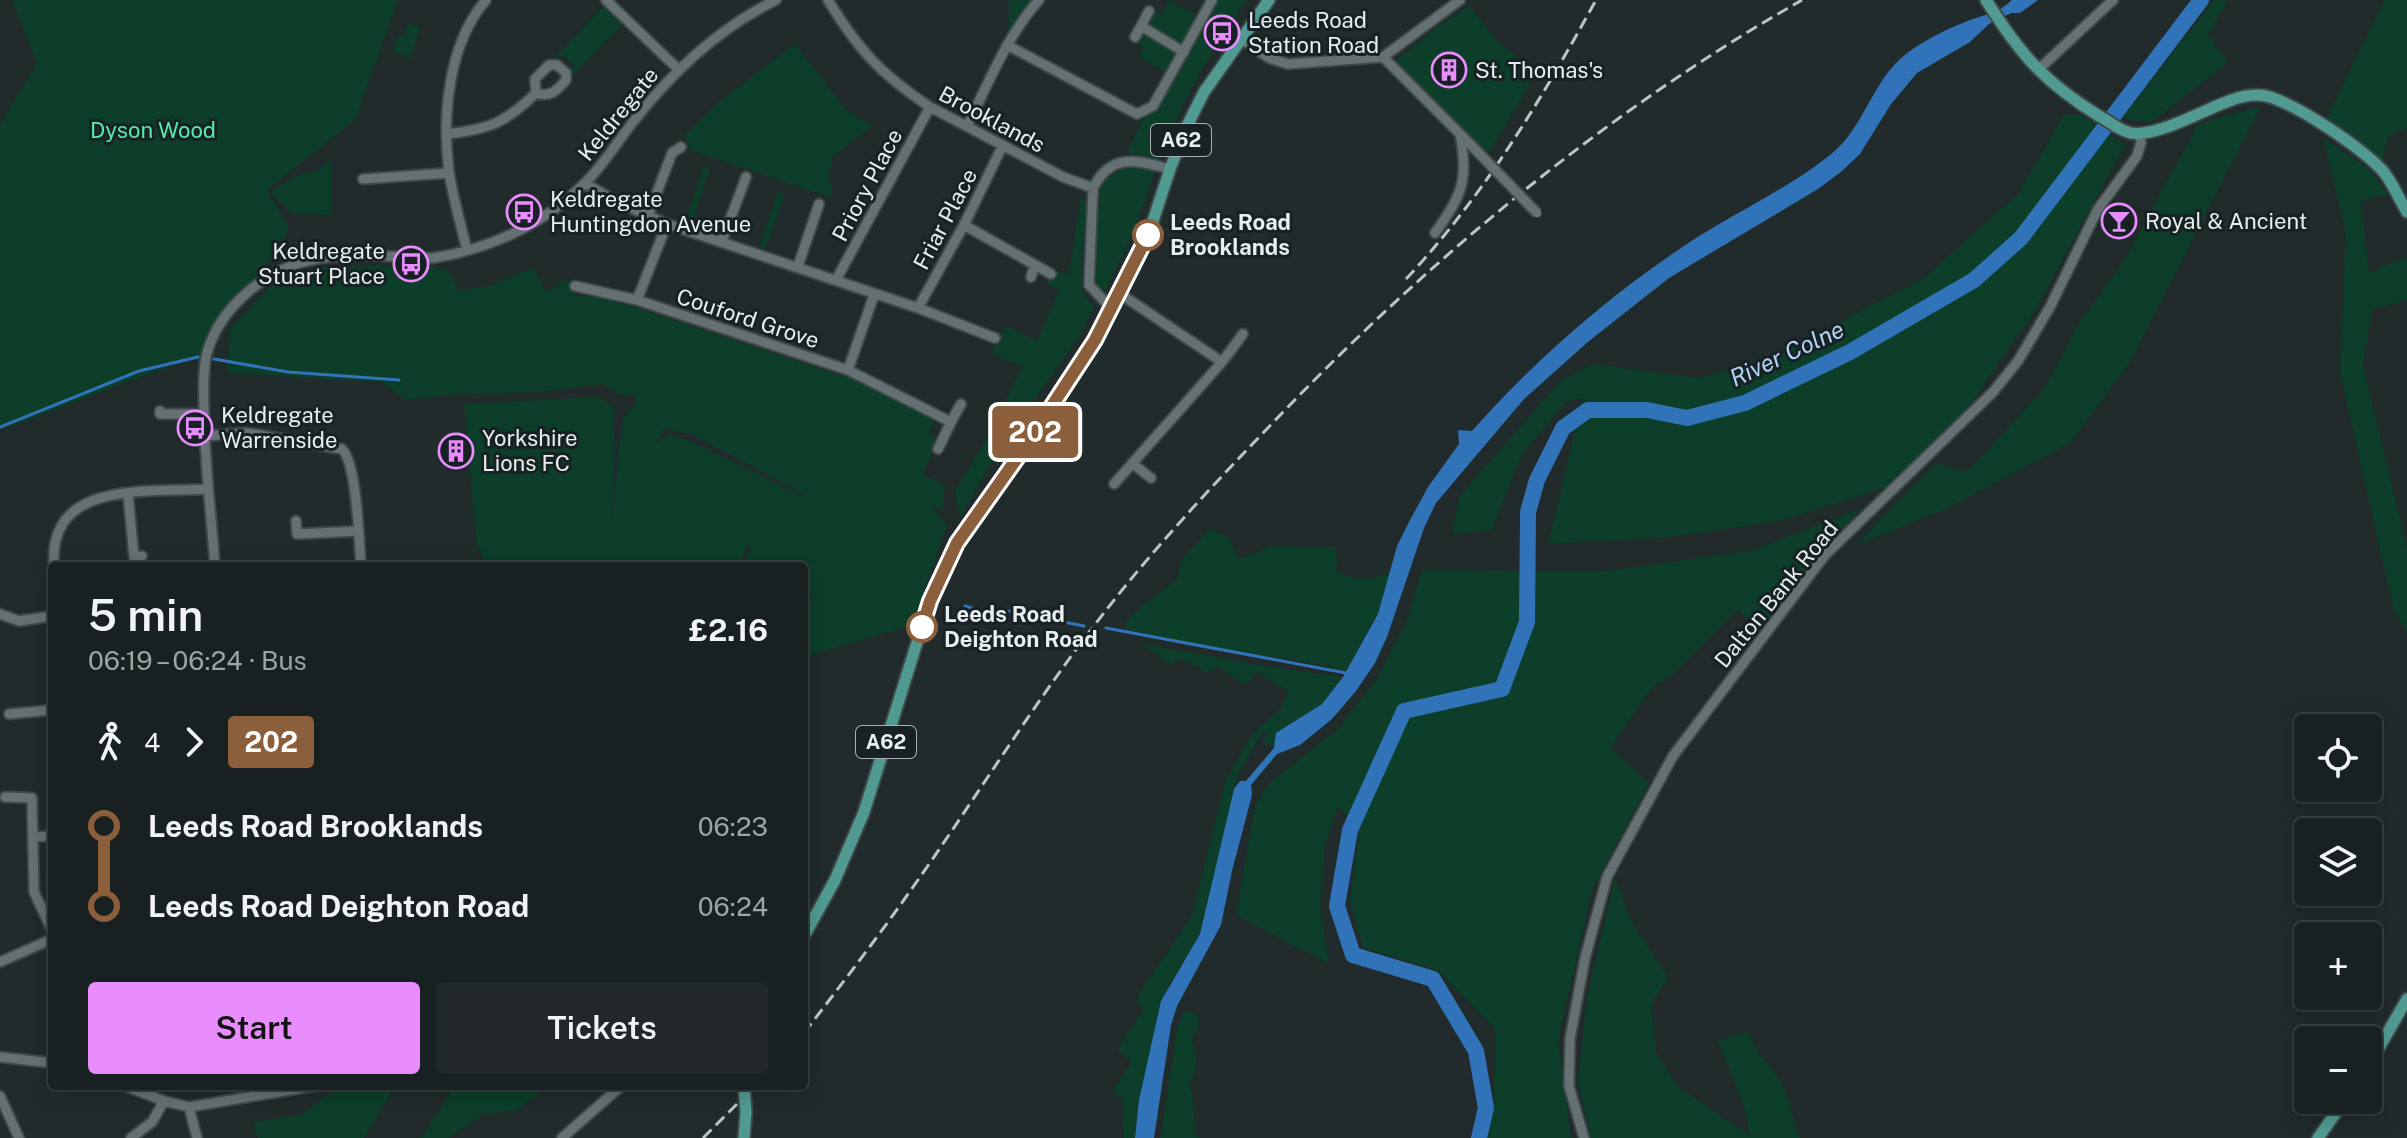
<!DOCTYPE html>
<meta charset="utf-8">
<style>
:root{--surface:#192021;--page:#22282a;--text:#f1f3f6;--muted:#9fa3a5;--line:#373e3f;--accent:#e98dfe}
body{margin:0;font-family:"Public Sans",sans-serif;background:var(--page);color:var(--text);height:100vh;display:flex;flex-direction:column;font-size:30px;white-space:nowrap}
*{box-sizing:border-box;margin:0}
p{font-size:26px;color:var(--muted)}
.icon{flex:none;width:44px;height:44px;fill:none;stroke:currentColor;stroke-width:2;stroke-linecap:round;stroke-linejoin:round}
.map{position:relative;flex:1;overflow:hidden}
.details{position:absolute;left:48px;top:562px;width:760px;height:528px;display:flex;flex-direction:column;background:var(--surface);border-radius:8px;box-shadow:0 4px 20px #0003,0 0 0 2px var(--line)}
.details>*{flex:none}
.badge{padding:0 16px;border-radius:6px;font-size:28px;line-height:52px}
.tools{position:absolute;left:2294px;top:714px;display:grid;gap:16px}
.tools a{display:grid;place-items:center;width:88px;height:88px;border-radius:8px;background:var(--surface);box-shadow:0 4px 20px #0003,0 0 0 2px var(--line);font-size:40px}
.map>.badge{position:absolute;translate:-50% -50%;box-shadow:0 0 0 4px #fff}
.legs{display:flex;align-items:center;gap:12px;height:88px;padding:0 40px;font-size:26px}
.legs p{margin-inline-start:auto}
.overview{display:flex;align-items:center;justify-content:space-between;height:136px;padding:0 40px}
h1{font-size:44px;font-weight:600;line-height:60px}
.cta{display:flex;gap:16px;margin-top:auto;padding:16px 40px}
.cta a{flex:1;height:92px;border-radius:8px;background:var(--accent);color:#111;font-size:32px;font-weight:600;line-height:92px;text-align:center}
.cta a+a{background:var(--page);color:var(--text)}
ul{padding:0 40px;list-style:none}
li{display:flex;align-items:center;gap:28px;height:80px;font-size:30px}
li i{display:grid;place-items:center;width:12px;height:100%;margin:0 10px;background:currentColor}
li i::after{content:'';width:20px;height:20px;margin:-10px;border:6px solid;border-radius:50%;background:var(--surface)}
li p{margin-inline-start:auto}
li:first-child i{background:linear-gradient(#0000 50%,currentColor 0)}
li:last-child i{background:linear-gradient(currentColor 50%,#0000 0)}
.map>svg:first-child{display:block}
</style>
<div class="map">
<svg width="2407" height="1138" viewBox="0 0 2407 1138">
<rect width="100%" height="100%" fill="#212b2c"/>
<path fill="#0c3e29" fill-rule="evenodd" d="M12 0H398L355 120 267 190 289 228 278 250 216 321 201 360 192 359C127 380 65 407 0 430V125L37 63Z
M1009 0H1039L1008 43Z
M1168 0 1207 21 1218 0H1247C1211 51 1181 102 1159 160 1147 160 1139 152 1126 154L1144 117 1159 104 1175 77 1138 57 1144 47 1132 40 1149 6 1162 16Z
M2214 0H2228L2208 35 2228 63 2150 123 2122 118Z
M2385 0H2407V127L2388 137 2382 163 2326 120Z
M608 2 627 19 573 75 569 71 575 66 562 55 556 60 554 58Z
M1469 6 1501 45 1537 72 1488 154 1394 62 1440 25Z
M408 23 420 27 411 58 393 52 398 35 404 36Z
M795 44 846 110 872 126 832 157 829 177 833 198 690 150 685 135 720 101Z
M2261 106 2129 364 2070 443 1950 507 1855 546 1936 463 1967 472 2044 389 2078 325 2127 256 2198 124Z
M2064 115H2082L2125 145 2035 310 1961 418 1888 487 1779 521 1670 537 1548 544 1583 398 1567 401 1522 454 1492 530 1452 534 1460 496 1560 381 1593 364 1700 378 1780 354 1924 278 2018 194Z
M2323 138 2368 168 2388 194 2361 201 2369 273 2407 256V300L2372 309 2363 365 2407 548V633L2393 607 2340 372 2346 232Z
M331 159V215L291 213 270 191 301 174 317 171Z
M1128 165H1138L1155 172 1134 231 1106 290C1095 289 1093 282 1091 271L1099 189 1105 180Z
M704 166 710 169 691 224 685 222Z
M778 192 785 194 765 249 759 247Z
M1081 197 1087 201 1082 256V291L1094 307 1082 332 988 468 960 518 955 491 988 437 1022 367 991 353 1006 326 1037 341 1059 290 1047 283 1053 270 1069 275Z
M429 266 449 271 458 289 468 291 465 289 486 287 533 268 547 292 569 278 575 296 589 295 638 308 851 379 935 420 929 433 939 440 922 474 945 486 942 510 929 504 947 526 912 625 804 657V607L815 593 804 599V566H743L752 545 747 546 739 566H483L480 547H477L464 404 598 397 613 406 615 454 611 522 623 419 636 404V393L623 396 603 384 537 392 459 394 405 400 382 382 227 373 230 328 274 283 321 267ZM664 429 693 435 805 495V498L691 441 669 435 656 443Z
M1860 509 1803 573 1757 632 1738 609 1670 677 1652 687 1610 748 1649 783 1593 887 1558 1040 1571 1138H1488L1494 1109 1495 1029 1438 970 1363 948 1350 901 1359 831 1338 806 1325 845 1320 907 1329 964 1236 915 1255 805 1270 783 1340 727 1378 677 1407 621 1422 570 1598 572 1750 551Z
M1211 528 1230 539 1238 559 1272 546 1336 547 1337 572C1356 581 1369 579 1389 574L1378 614 1346 671 1300 661 1208 648 1125 629 1126 622 1135 612 1177 579 1183 558Z
M1139 643 1272 667 1343 677 1322 704 1276 733 1275 748 1262 741 1269 733 1263 732 1238 773 1200 934 1167 988 1139 1100 1135 1138H1124L1122 1098 1112 1091 1132 1062 1117 1050 1144 1008 1138 1002 1140 992 1192 916 1225 782 1251 736 1280 709 1288 691 1257 672 1246 685 1218 667 1207 673 1184 660H1177L1172 665Z
M1615 878 1632 923 1668 977 1651 1005 1656 1052 1677 1086 1749 1135 1746 1112 1718 1040 1749 1032C1754 1056 1776 1068 1785 1090 1792 1105 1792 1122 1800 1138H1591L1578 1082 1588 993Z
M1184 1011 1195 1012 1200 1024 1192 1038C1196 1055 1200 1070 1189 1084L1193 1097 1195 1134 1199 1138H1161L1177 1028Z
M350 1086H395L364 1138H258L253 1122 301 1115 329 1094Z
M455 1086H547L516 1111 483 1114 449 1138H421Z"/>
<path fill="#3173b8" d="M2012 0H2038L2020 13H2011L1989 24 1970 42 1917 73 1891 104 1860 154 1842 171 1818 189 1669 278 1589 341 1524 399 1436 503 1424 528 1387 637 1375 663 1356 691 1332 719 1300 745 1277 754 1251 785 1252 795 1232 871 1221 925 1177 1006 1171 1025 1154 1138H1135L1139 1100 1161 1001 1200 934 1234 789 1240 781H1246L1274 748 1276 733 1322 704 1343 677 1378 614 1397 546 1409 522 1428 487 1459 444 1458 430 1472 431C1533 362 1605 299 1681 248 1729 215 1785 191 1830 155 1864 129 1872 80 1906 54 1924 40 1949 28 1970 20 1986 14 1999 13 2012 0Z"/>
<g fill="none" stroke-linecap="round" stroke-linejoin="round">
<path stroke="#3173b8" stroke-width="3" d="M214 359 288 372 399 380
M0 427 139 371 198 357
M965 606 985 612 1008 611 1084 626
M1106 628 1346 673"/>
<path stroke="#3173b8" stroke-width="16" d="M1479 1138 1486 1108 1476 1051 1433 979 1353 955 1337 906 1350 830 1404 711 1502 689 1527 622 1528 512 1537 480 1563 428 1588 410H1647L1687 418 1745 403 1850 352 1974 280 2021 238 2201 0"/>
<g stroke="#3f4849" stroke-width="13">
<path id="minor" d="M606 0 678 69
M828 0C859 51 881 74 930 107L1063 177 1093 188
M1149 11 1141 26 1184 52
M1135 37 1141 26
M1240 38 1269 58 1288 64 1383 57 1471 145
M1007 45 1137 114 1153 106 1212 0
M1383 57 1460 0
M2038 70 2113 0
M967 126C989 82 1007 36 1039 0
M447 134C490 129 505 123 536 93L535 79 549 65H557L566 73V80C557 90 551 98 536 93
M363 179 449 173
M585 183 617 202 667 224 918 308 995 338
M648 216 672 153 681 147
M964 225 1051 274
M1435 233C1462 195 1469 180 1460 134
M722 241 746 177
M467 250C461 225 453 198 449 172 442 116 448 44 486 0
M798 266 819 204
M1031 277 1035 265
M836 280 930 107
M575 286 637 300 667 224
M637 300 848 370 951 422 938 449
M918 308 964 225 1003 145
M1111 308 1089 285 1093 188C1112 151 1138 161 1170 169
M1222 362 1243 334
M848 370 874 295
M160 411V414H204
M951 422 961 404
M204 436 247 433 342 449C357 463 359 542 361 566
M1132 463 1151 478
M1114 484 1222 362 1119 293
M128 494 134 557 142 556
M296 521 297 534 358 531
M54 566C48 479 148 493 208 489
M215 566C211 515 205 465 204 414 204 394 202 373 207 353 220 307 265 270 311 260 350 252 393 257 433 258 489 249 543 225 584 184 603 166 617 142 633 122 672 72 719 28 776 0
M0 614 19 621 52 616
M9 714 52 710
M5 797 32 798 34 892 52 930
M34 837 52 836
M0 962 52 939
M0 1057 52 1063
M125 1086 164 1101 189 1107 314 1086
M0 1096 19 1138
M189 1107 197 1138
M131 1138 152 1122 164 1101
M562 1138 621 1086
M1584 1138 1569 1086 1570 1039 1585 958 1607 877 1673 756 1825 555 1993 392 2018 361 2050 307 2098 209 2137 156 2141 143 2140 133"/>
</g>
<g stroke="#3f4849" stroke-width="15">
<path id="major" d="M1986 0C2020 54 2044 82 2099 116 2109 121 2120 131 2131 133 2158 137 2203 110 2229 101 2242 96 2257 93 2270 97 2301 107 2360 147 2382 170 2392 181 2399 199 2407 212
M804 936 835 880 864 812 930 601 957 543 1025 447 1095 340 1150 230 1170 169 1188 124 1204 92 1269 0
M2368 1067 2407 999
M744 1138 746 1112
M2318 1138 2345 1100"/>
</g>
<use href="#minor" stroke="#647071" stroke-width="9"/>
<use href="#major" stroke="#519a92" stroke-width="11"/>
<path stroke="#bcc3c4" stroke-width="3" stroke-dasharray="12 6" stroke-linecap="butt" d="M1406 279C1484 196 1541 100 1596 0
M804 1033C841 985 878 937 913 887 976 798 1033 704 1100 618 1150 553 1207 491 1264 432 1422 265 1602 114 1802 0
M703 1138 755 1086"/>
<g stroke="#3f4849" stroke-width="13" stroke-linecap="butt">
<path id="minor-bridge" d="M1471 145 1537 213"/>
</g>
<g stroke="#3f4849" stroke-width="15" stroke-linecap="butt">
<path id="major-bridge" d="M744 1086 746 1112"/>
</g>
<use href="#minor-bridge" stroke="#647071" stroke-width="9"/>
<use href="#major-bridge" stroke="#519a92" stroke-width="11"/>
</g>
<g fill="none" stroke-linecap="round" stroke-linejoin="round">
<g stroke="#fff" stroke-width="18">
<path id="line-1" d="M922 627 930 601 957 543 1025 447 1095 340 1148 235"/>
</g>
<use href="#line-1" stroke="#8b5e3c" stroke-width="12"/>
</g>
<defs>
<g id="bus-ring" transform="scale(1.8)"><circle r="9.5" fill="#182123" stroke="#e98dfe" stroke-width="1.5"/><path d="M-5-6H5V4H4V6H2V4H-2V6H-4V4H-5ZM-3.5-4V0h7V-4ZM-3.5 1.2v1.5H-2V1.2ZM2 1.2v1.5H3.5V1.2Z" fill="#e98dfe"/></g>
<g id="building-ring" transform="scale(1.8)"><circle r="9.5" fill="#182123" stroke="#e98dfe" stroke-width="1.5"/><path d="M-4-6H4V6H1V3H-1V6H-4ZM-2.5-4.3h1.7v1.8h-1.7ZM.8-4.3h1.7v1.8H.8ZM-2.5-1h1.7V.8h-1.7ZM.8-1h1.7V.8H.8Z" fill="#e98dfe"/></g>
<g id="bar-ring" transform="scale(1.8)"><circle r="9.5" fill="#182123" stroke="#e98dfe" stroke-width="1.5"/><path d="M-6-5H6L.8 .8V4.5H3.5V6h-7V4.5H-.8V.8Z" fill="#e98dfe"/></g>
</defs>
<g fill-rule="evenodd">
<use href="#bus-ring" x="1222" y="33"/>
<use href="#building-ring" x="1449" y="70"/>
<use href="#bus-ring" x="524" y="212"/>
<use href="#bar-ring" x="2119" y="221"/>
<use href="#bus-ring" x="411" y="264"/>
<use href="#bus-ring" x="195" y="428"/>
<use href="#building-ring" x="456" y="451"/>
</g>
<g fill="#fff" stroke="#8b5e3c" stroke-width="4">
<circle cx="1148" cy="235" r="14"/>
<circle cx="922" cy="627" r="14"/>
</g>
<g text-anchor="middle" stroke-width="6" stroke-linejoin="round" paint-order="stroke">
<g fill="#182123" stroke="#aab0b2" stroke-width="2">
<rect x="1151" y="124" width="60" height="32" rx="6"/>
<rect x="856" y="726" width="60" height="32" rx="6"/>
</g>
<g font-size="20" font-weight="bold" fill="#e8eeef">
<text x="1181" y="147">A62</text>
<text x="886" y="749">A62</text>
</g>
<g font-size="22" fill="#e8eeef" stroke="#182123" text-anchor="start">
<text x="1248" y="28">Leeds Road<tspan x="1248" dy="25">Station Road</tspan></text>
<text x="1475" y="78">St. Thomas's</text>
<text x="550" y="207">Keldregate<tspan x="550" dy="25">Huntingdon Avenue</tspan></text>
<text x="2145" y="229">Royal &amp; Ancient</text>
<text x="385" y="259" text-anchor="end">Keldregate<tspan x="385" dy="25">Stuart Place</tspan></text>
<text x="221" y="423">Keldregate<tspan x="221" dy="25">Warrenside</tspan></text>
<text x="482" y="446">Yorkshire<tspan x="482" dy="25">Lions FC</tspan></text>
</g>
<g font-size="22" fill="#e8eeef" stroke="#182123">
<text transform="translate(618 114) rotate(-51)" y="8">Keldregate</text>
<text transform="translate(992 119) rotate(28)" y="8">Brooklands</text>
<text transform="translate(867 185) rotate(-62)" y="8">Priory Place</text>
<text transform="translate(945 219) rotate(-62)" y="8">Friar Place</text>
<text transform="translate(748 318) rotate(18)" y="8">Couford Grove</text>
<text transform="translate(1776 594) rotate(-51)" y="8">Dalton Bank Road</text>
</g>
<g font-size="22" fill="#56ebaa" stroke="#182123">
<text x="153" y="138">Dyson Wood</text>
</g>
<g font-size="22" font-weight="bold" fill="#e8eeef" stroke="#182123" text-anchor="start">
<text x="1170" y="230">Leeds Road<tspan x="1170" dy="25">Brooklands</tspan></text>
<text x="944" y="622">Leeds Road<tspan x="944" dy="25">Deighton Road</tspan></text>
</g>
<g font-size="24" font-style="italic" fill="#b2d3f8" stroke="#182123">
<text transform="translate(1787 354) rotate(-25)" y="8">River Colne</text>
</g>
</g>
</svg>
<div class="tools">
<a><svg class="icon" aria-label="locate" viewBox="0 0 24 24"><circle cx="12" cy="12" r="6"/><path d="M12 2v4M12 18v4M2 12h4M18 12h4"/></svg></a>
<a><svg class="icon" aria-label="layers" viewBox="0 0 24 24"><path d="M12 4l9 5-9 5-9-5zM3 14l9 5 9-5"/></svg></a>
<a>+</a>
<a>−</a>
</div>
<b class="badge" style="left:1035px;top:432px;background:#8b5e3c;color:#fff">202</b>
<section class="details">
<div class="overview"><div><h1>5 min</h1><p>06:19 – 06:24 · Bus</p></div><b>£2.16</b></div>
<div class="legs"><svg class="icon" aria-label="walk" viewBox="0 0 24 24"><circle cx="13" cy="4" r="2"/><path d="M13 8l-2 6 4 7M11 14l-3 7M7 12l3-4h3l4 4"/></svg>4<svg class="icon" aria-label="forward" viewBox="0 0 24 24"><path d="M9 5l7 7-7 7"/></svg><b class="badge" style="background:#8b5e3c;color:#fff">202</b></div>
<ul>
<li><i style="color:#8b5e3c"></i><b>Leeds Road Brooklands</b><p>06:23</p></li>
<li><i style="color:#8b5e3c"></i><b>Leeds Road Deighton Road</b><p>06:24</p></li>
</ul>
<div class="cta"><a>Start</a><a>Tickets</a></div>
</section>
</div>
